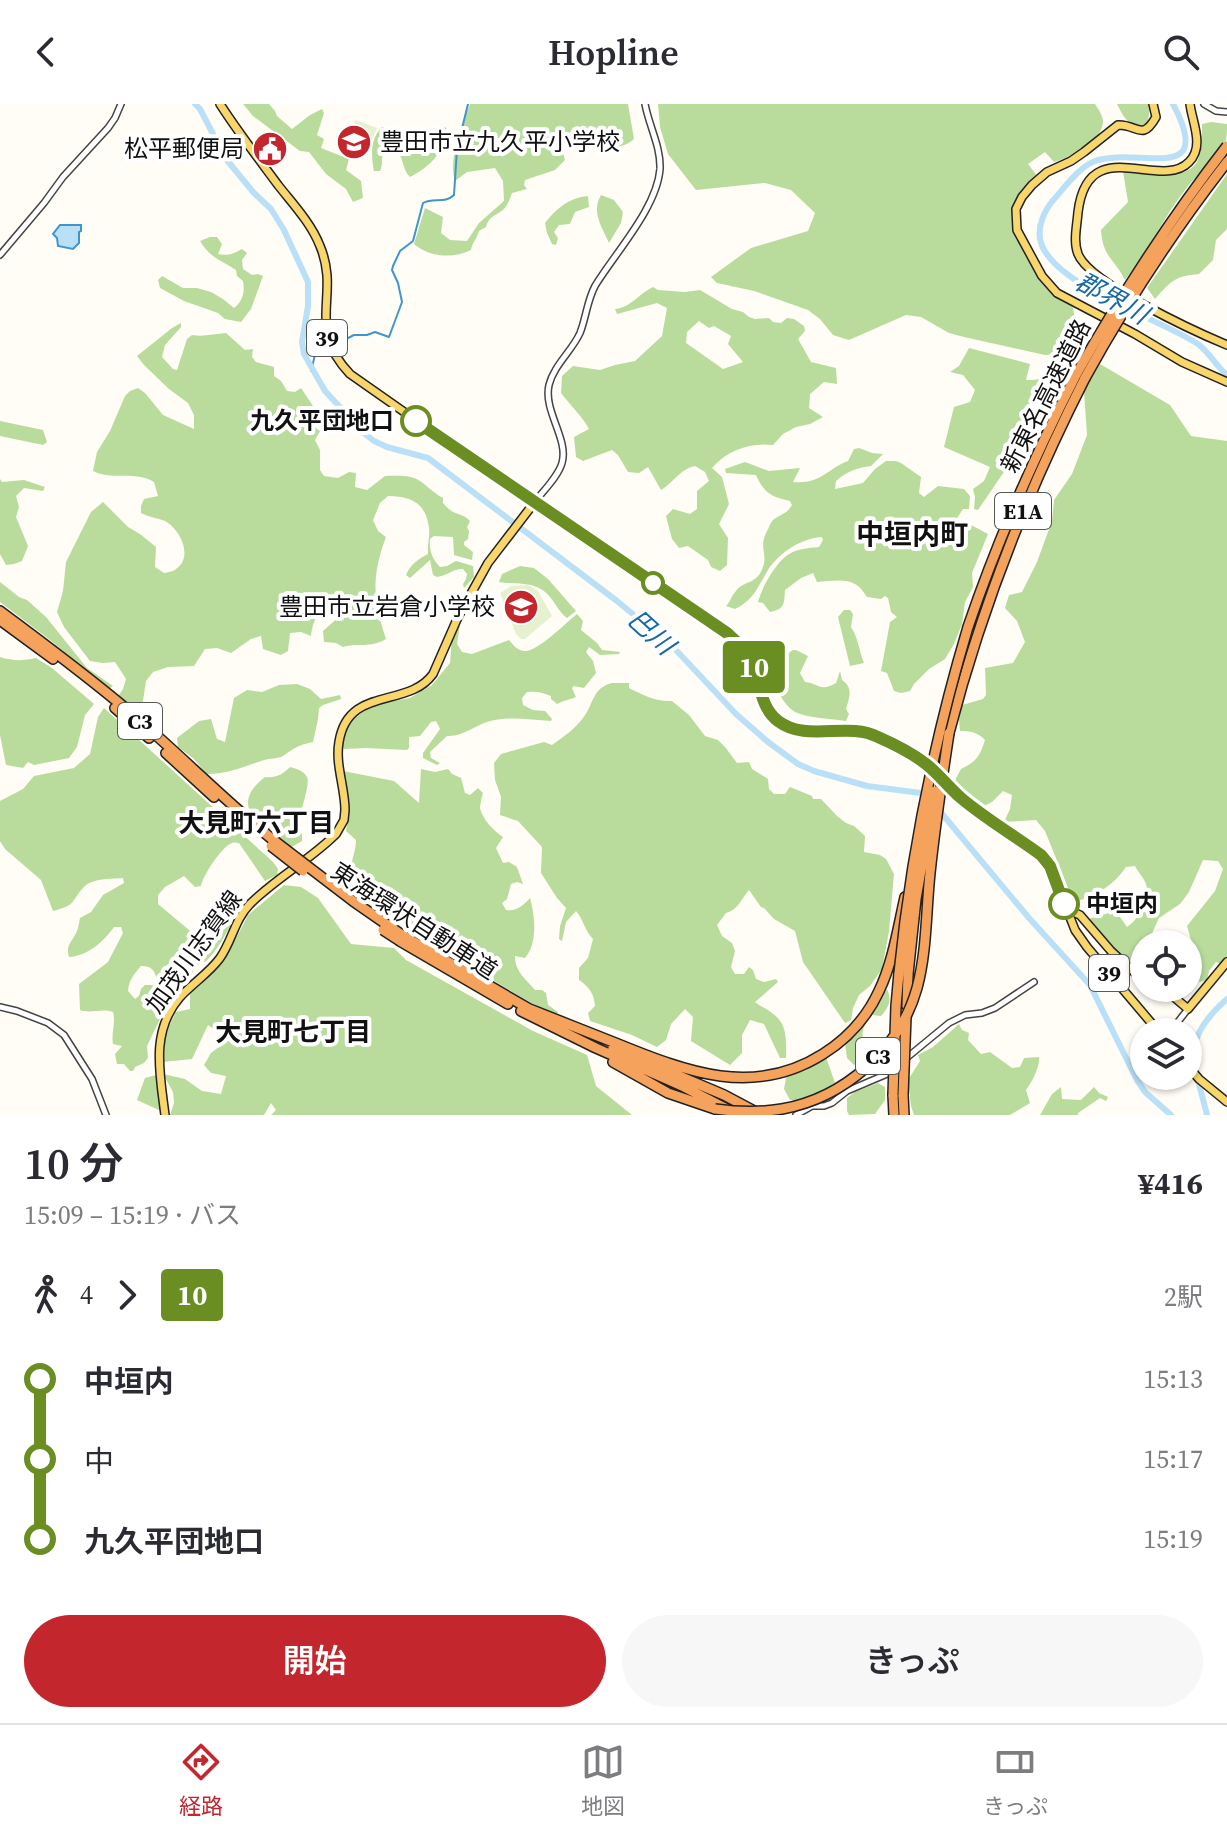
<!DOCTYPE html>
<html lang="ja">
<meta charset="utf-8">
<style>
:root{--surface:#fff;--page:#f7f7f7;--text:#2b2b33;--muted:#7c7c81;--line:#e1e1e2;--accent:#c4262e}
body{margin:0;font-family:"Source Serif 4","Noto Sans JP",serif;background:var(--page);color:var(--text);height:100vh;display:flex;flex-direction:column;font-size:30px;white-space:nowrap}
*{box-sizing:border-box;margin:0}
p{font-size:26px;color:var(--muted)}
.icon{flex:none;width:44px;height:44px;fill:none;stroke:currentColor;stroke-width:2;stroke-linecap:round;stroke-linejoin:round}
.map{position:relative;height:1011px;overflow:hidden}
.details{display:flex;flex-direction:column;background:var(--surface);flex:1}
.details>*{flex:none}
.badge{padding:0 16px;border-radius:6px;font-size:28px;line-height:52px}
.tools{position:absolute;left:1130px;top:826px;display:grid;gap:16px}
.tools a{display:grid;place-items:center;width:72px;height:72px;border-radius:50%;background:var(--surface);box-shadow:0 2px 6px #0004;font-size:40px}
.map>.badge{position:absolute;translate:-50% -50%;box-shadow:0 0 0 4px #fff}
.legs{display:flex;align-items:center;gap:12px;height:88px;padding:0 24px;font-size:26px}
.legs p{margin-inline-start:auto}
.headline{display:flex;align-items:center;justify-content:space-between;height:136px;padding:0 24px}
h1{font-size:44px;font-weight:600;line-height:60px}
.action{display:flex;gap:16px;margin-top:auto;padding:16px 24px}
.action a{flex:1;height:92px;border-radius:48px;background:var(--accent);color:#fff;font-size:32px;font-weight:600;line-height:92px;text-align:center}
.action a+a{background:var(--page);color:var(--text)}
ul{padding:0 24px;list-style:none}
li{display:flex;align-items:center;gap:28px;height:80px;font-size:30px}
li i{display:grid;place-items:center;width:12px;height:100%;margin:0 10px;background:currentColor}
li i::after{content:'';width:20px;height:20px;margin:-10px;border:6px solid;border-radius:50%;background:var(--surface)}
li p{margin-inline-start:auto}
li:first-child i{background:linear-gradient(#0000 50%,currentColor 0)}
li:last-child i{background:linear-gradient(currentColor 50%,#0000 0)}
header{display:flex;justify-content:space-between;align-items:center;height:104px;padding:0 24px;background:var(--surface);font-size:36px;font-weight:600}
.dock{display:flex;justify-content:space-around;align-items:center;height:112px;border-top:2px solid var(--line);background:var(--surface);font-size:22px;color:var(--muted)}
.dock a{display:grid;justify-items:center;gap:4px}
.dock .on{color:var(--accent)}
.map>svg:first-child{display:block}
</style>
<header><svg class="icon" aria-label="back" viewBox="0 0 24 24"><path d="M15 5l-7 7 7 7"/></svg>Hopline<svg class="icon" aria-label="search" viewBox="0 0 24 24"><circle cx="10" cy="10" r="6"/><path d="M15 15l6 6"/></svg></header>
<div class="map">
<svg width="1227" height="1011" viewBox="0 0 1227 1011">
<rect width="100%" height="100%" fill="#fffdf5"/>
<path fill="#b9dc9c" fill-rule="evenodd" d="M243 0H269L275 7 277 12 292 25 310 11 322 5 324 9 317 31 324 35 321 44 349 55 346 66 361 77 363 94 353 98 346 85 326 70 309 48 300 47 253 12Z
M470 0H628L634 35C622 46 604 44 588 42L582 48 571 37 563 38 562 46 565 56 555 66 525 76 524 81 527 85 512 89C510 95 507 102 503 106 495 112 489 112 486 123L479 127C477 135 472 139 471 146 452 155 429 153 414 140L425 104 443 113 441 129 450 136 467 137 479 119 504 97 503 77 495 64 467 68 455 77C448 56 462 20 470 0Z
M658 0H1095C1098 5 1103 11 1103 18 1102 38 1070 53 1054 58L1045 48 1028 60 1037 72 1016 97 1012 111 1014 126 1044 180 1055 191 1072 199 1079 236 1071 249 1045 251 964 233 949 229 921 213 906 211 849 236 833 231 820 215 808 206 754 187 717 179 711 173 751 144 808 127 815 109 791 86 765 79 696 86 668 50 660 23Z
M1117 0H1148L1150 3 1148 17 1144 23C1129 24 1123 12 1117 0Z
M1211 18 1227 20C1227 27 1227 33 1225 39 1216 55 1200 68 1188 82 1164 112 1149 146 1125 176 1114 154 1103 154 1101 126L1128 98 1123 67C1143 69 1185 78 1197 58 1203 46 1202 32 1202 20Z
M382 23C388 25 392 30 399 34 415 44 428 35 440 23H445L449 28C442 49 430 63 410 73 399 62 407 45 385 44 380 52 384 59 380 67H374C371 51 370 35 382 23Z
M1227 70V125L1216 136 1213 156 1199 170C1175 172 1171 177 1155 195L1147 184Z
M601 91 614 96 623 108 621 119 609 139C602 123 591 108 601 91Z
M588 92 589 103 575 108 570 120 559 121 554 128 558 134 556 141 552 140 547 129 545 119C557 104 568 94 588 92Z
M210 133H217L222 140 218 150C228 152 233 150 242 145L247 149 242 156 243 165 252 171 258 170 263 172 251 205 241 218 225 215 218 209 184 197 160 184 158 176 162 172 183 184H197L211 188 223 195 234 204C243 197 245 188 243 177L237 172 236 166C221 156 210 154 200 137Z
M653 183 658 186 685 188 700 186 732 205 743 208 749 213 755 215 769 214 773 218 781 219 787 214 794 215 804 222 805 227 798 235 811 258 836 264 837 280 824 278 810 290 809 304 823 313 810 320 796 323 783 330 773 341C751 338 727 346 712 364L722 373 729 400 719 420 728 434 727 461 720 467 711 463 708 456 688 442 679 444 672 435 666 412 673 405 690 410 697 405V387L709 377 705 368 695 362C680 365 674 378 661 386L648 363 639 369 628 368 618 351 612 346 583 357 576 353 574 333 589 325C582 312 570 301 561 289L562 272 573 262 600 266 615 261 635 257 662 232 667 204 657 199 617 210 615 205C630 204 640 189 653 183ZM699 217 709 224 714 222 731 232 728 240 743 258 723 265 686 239 687 228Z
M181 219V223L165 241 162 253 173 265 177 266 187 235 192 231C203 233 214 230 226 229L245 246 253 245 252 253 256 258 274 263V272L281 277 287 287 295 288 301 284 313 302V307L309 310 313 322 320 327 315 336 320 346V366L324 372 338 374 349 368 356 369 355 383 367 386 385 372C394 372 405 371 414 374 425 378 432 389 443 394V399C454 413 462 408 470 417L467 423 469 427 468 435 464 438V441L473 448 472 456 454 451 453 433 434 432 430 435C429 446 432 455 440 463L447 462 456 457 473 462 474 473 464 484 463 480 466 475 467 470 463 465C452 465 447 472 437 473L433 471 430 456 410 474 406 471C410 461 418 455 428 450 427 441 430 433 429 424 426 399 411 392 388 392L380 399 373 416 378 427 386 433C371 473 373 496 386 535 369 545 359 538 343 543L336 539 324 538 323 527 340 512 339 502C319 502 313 515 311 532L301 528 290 529 288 547 281 551 263 545 261 532 251 535 231 549 217 544 205 545 194 562 168 563 153 568 146 577 143 597 137 610 117 594 123 585 126 575 115 558 103 559 90 557 64 523 57 508 63 487 66 458 91 408 103 398 128 423 140 430 156 443 155 463 164 469C168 468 173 468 176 465 194 453 180 425 165 417 158 414 148 413 141 409V402L144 395 158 392 154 378C135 366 113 377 93 367L97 348 110 327 125 292 130 287 138 284 145 289 163 311 194 325V311L188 299 169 285 144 261 137 252 172 224Z
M969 244 1030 260 1026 276C1041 277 1046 272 1053 260L1062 259 1064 273 1028 301 1024 314 1027 321 1010 359 978 406 974 405 975 393 973 385 984 377 990 363 944 343 954 303 970 298 975 286 963 271 950 268 959 262Z
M1100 260 1170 301 1191 332 1227 337V855L1222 860 1216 858 1209 867 1207 876 1200 878 1188 872V855L1195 850 1187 822 1215 787 1223 765 1218 757 1203 756 1189 788 1180 800 1159 814 1153 827 1151 840H1144V869L1098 829 1089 817 1091 814 1116 807 1127 823C1139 815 1151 795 1146 780 1144 774 1138 768 1135 762L1126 763C1114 781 1098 790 1078 797L1072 794 1045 727 1036 716 1004 718 1010 705 1012 691 1003 687 992 698 982 703 964 694 955 682 956 674 961 665C976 658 980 652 985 636 977 628 971 627 960 627L959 616 962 601 983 595 986 591 985 564 1013 559 1025 538 1017 517 1005 504 1009 491 1022 488 1037 458 1052 417 1054 396 1072 370 1087 331 1084 287Z
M0 317 43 326 47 338 43 341 0 332Z
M859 344 872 349 883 350 871 362C857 364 847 367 836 377L835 385 863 379 875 365 886 357H896L901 359 921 373 919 389 924 393 938 382 964 385 970 392 969 405H963L957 414 961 423 969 420 988 430 972 469 973 483 965 498 962 520 954 540 945 555 929 565 914 580 910 587 901 589 894 587 887 569 881 567 890 518 897 513 891 508 888 494 885 492 881 495 867 493C864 489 862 485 858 482 848 474 830 477 817 478L813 469 801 474 785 486C784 500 785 505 770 508L763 499 758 498C762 483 774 462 786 452 795 445 808 444 819 443L823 436 822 433C801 434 779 449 768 466 757 484 754 496 735 505L726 502C731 497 731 492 736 487 744 476 757 481 763 463 768 448 758 445 767 427 769 424 770 419 773 416 781 410 787 410 792 401L790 397C771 393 764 389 756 371L726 369 725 365 745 358 769 367 800 364 793 378C822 380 825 366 848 357L854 345Z
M0 375 2 378 24 376 45 383 43 387 24 384 16 392 19 403 16 413 28 442 22 457 14 460 6 461 0 450Z
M520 462 534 464 548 475 576 507 567 514C559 508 556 500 550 493 537 476 516 481 499 478L502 470Z
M0 478 19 493 27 496 46 513 87 564 113 582 109 585 50 536 0 498Z
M844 506H850L853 510 851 523C858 533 859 547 864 559L850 562 838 513Z
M577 510 583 517 581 526 597 539 602 546 620 548 619 550 600 551 589 543 586 548 593 557 596 569 584 584 574 582 572 584 576 593C569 596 564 596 557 600L551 595V592C542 588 536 587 527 588L522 594 523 601 533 606 545 607 552 615 551 617C532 616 509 612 490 617 475 621 463 633 447 632L430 648 431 654 440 659 437 661 423 654V649L440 625 436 617 431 618 420 632 409 633V644L407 646 366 644 344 645 342 643 347 625 354 615 364 607 383 599 410 594 432 581 450 559 452 532 458 520H460L457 540 462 548 472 550 509 536C513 541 518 547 525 547 537 548 567 518 577 510Z
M793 546H796L808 552 800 569 805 578C820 580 820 588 836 579L840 567 842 576C854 584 849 594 846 605L849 610 846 617C832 615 808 614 795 608 783 601 776 583 770 571L764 570 762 562C772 556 783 554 793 546Z
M0 553C13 557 23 557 36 554L52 564 94 600 85 611 77 643 69 654 34 661 28 658 23 664 6 661 0 631Z
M612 579H629V584C643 591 656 598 672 597L689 611 705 632 718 636 725 643 737 659 749 658 752 665 768 675 769 685 774 690H785L790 683 812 692 813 695H821L837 712 846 719 854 722 865 732 864 748 880 751 886 755 894 770 889 827 882 865 870 882 859 891 853 904 851 916 845 919 803 858 795 827 774 815 764 804 761 803 749 786C742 794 738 806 726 809L717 821 722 832 732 839 735 847 731 863 735 870H744L749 863 753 866 756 875 764 878 776 875 778 878 755 898C760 902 767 905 772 909 788 920 786 936 786 954H780L764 920 750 916 742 931V949L730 961 691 937 693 913 685 905 671 920 666 936 657 943 632 931 590 917 588 909 595 902C594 889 589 883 579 876V864L588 854 593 835C584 826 584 816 576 807L566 818 562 837 559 835 560 822 566 804 557 794 541 769 542 743 518 717 500 711 501 693 495 676 494 659 501 650 544 638 552 641C563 633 575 625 583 614 594 600 592 584 612 579Z
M297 580 310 585 321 595 340 591 341 595 323 601 319 604 318 615 313 638C298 641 295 644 283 652 278 655 270 654 264 656 245 662 228 670 207 670L193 654 178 643 177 634 199 617 211 615 217 635 225 638 234 594 247 586 262 588 279 581Z
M104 604 273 758 278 765 277 771 265 777 239 739C237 739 234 738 232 739 222 742 202 773 201 782L195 783 184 772 165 783 158 791V800L195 831 199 838H209C221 830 222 820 230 815L233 818C224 832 218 846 205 858H196L190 876 185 881 182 880 185 875 168 866 162 868 163 876 157 875C154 866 152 862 141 862 134 870 129 876 128 887L135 895 139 892 141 885 145 881H152L164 889 172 884 180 887 162 911 147 942 148 954 144 959 135 963 133 967H130L124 960H117L115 950 122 942 113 940C111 929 116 918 113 908 102 904 91 910 80 906L79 880 108 858 123 829 121 823H114C104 837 88 852 69 853 66 842 70 840 75 831 78 827 79 819 80 814L91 808 103 791 124 779 123 774C111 775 92 774 84 783 70 798 77 801 53 807L41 776 5 745 0 737V697L23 685 34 672 74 664 90 650 98 613Z
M290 663C297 665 304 667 307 673 311 680 298 714 297 725L302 730V737L290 744C265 724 225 704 265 673 276 674 282 671 290 663Z
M421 665 435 668 448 665 452 670 461 674 465 689 470 691 478 684 483 689C482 691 480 702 480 704 482 715 494 727 503 733L496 744 503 759 509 758 517 763 523 780 517 778 511 780 507 795 502 799 506 806C516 808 524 801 530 794 535 812 538 839 525 854L515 852C515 868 526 875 535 886H542L546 889 548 901 558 908 556 913 514 889 374 804C362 793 350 781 351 763 352 754 356 746 356 736L346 727 348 716 343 667 394 677 419 699Z
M284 781 301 783 318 794 351 840 394 844 406 856 533 927 587 951 596 982 632 1011H271L276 1006 271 999 264 1011H170L174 999 173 988 163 970 185 975 202 987 221 990 226 972 211 969 204 961 211 949 224 939 223 932 208 921 192 955 163 958C161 939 168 924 176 908L190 905V889L225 856 248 811Z
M887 885C892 896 889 903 881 912L872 911C854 933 868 933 863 955L854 961 847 954 845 939 876 902Z
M959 920 962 926 969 929 968 936 981 950 990 948 1012 964 1020 963 1024 954 1039 953C1040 963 1032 978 1026 986L1030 999 1010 1011H914L911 1002 908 976 920 957 918 951 933 943Z
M826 953 835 979C821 987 806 997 790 996L784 985 786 974 791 970 805 967Z
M156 971 161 1007 137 996 145 974Z
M878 979 885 983V996L875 1010 849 1011 847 1007V994L855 988Z
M1061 983 1062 995 1081 996 1094 983 1099 989 1108 993 1106 997 1100 994 1078 1009V1011H1040L1052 990Z"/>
<path fill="#e6f2cf" d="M356 16 377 24 365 52 344 44Z
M528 481 538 487 552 512 525 535H521L516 530 500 489 511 482Z"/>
<path fill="#b9e0f7" stroke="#3f96cf" stroke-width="2" d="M60 121H81V127L79 128V139L73 145 58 142 57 134 53 130Z"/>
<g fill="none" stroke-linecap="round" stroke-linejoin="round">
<path stroke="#3f96cf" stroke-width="2" d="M311 267 315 251 354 231H367L375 228 389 233 402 198 398 179 392 166 393 162 400 147 413 137 423 99C433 93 445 100 454 91L457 45 468 0"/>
<path stroke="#b9e0f7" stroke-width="6" d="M195 0 200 5 226 55 254 89 271 105 284 126 308 178V202L302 238 304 250 325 287 365 330 374 337 387 343 428 354 617 497 675 545 736 610 768 638 798 660 814 667 867 682 921 689 928 694
M1173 0C1217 83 1136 42 1095 57 1079 63 1066 82 1055 94 1045 105 1036 123 1041 139 1055 182 1160 215 1198 240 1209 248 1217 263 1227 271
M938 705 1029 814 1090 881 1137 976 1145 988 1171 1011
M1207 1011C1194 957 1179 937 1227 895"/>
<g stroke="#444" stroke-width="8">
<path id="minor" d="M1204 0 1216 7 1227 8
M0 151 44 99 63 73 108 24 115 14 121 0
M534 399C543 387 558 373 562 359 569 335 543 307 549 281 554 261 572 247 580 229 586 214 587 197 595 182 615 149 657 104 660 65 661 43 649 22 645 0
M0 903 17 907 48 919 64 931 92 975 106 1011
M1170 928 1188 905
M796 1011 812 1002H824L832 999 847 987 887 970 949 919 965 911 982 909 995 904 1034 878"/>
</g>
<g stroke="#222" stroke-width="10">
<path id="major" d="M220 0C238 28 258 54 278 81 293 100 311 119 320 142 341 192 305 223 350 270L511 383 727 529C738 539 749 548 754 562 761 581 760 603 778 617 807 639 847 617 878 633 894 640 912 649 926 660 939 670 949 684 961 694 986 715 1014 732 1041 751L1050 762 1075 826 1087 843 1159 928
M1153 0 1156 13C1142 38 1137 20 1118 21L1084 48 1071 57 1047 68 1032 81 1022 93 1016 105 1017 126 1042 172 1057 189 1135 230 1182 258 1227 278
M1190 0C1192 18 1205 42 1189 58 1169 79 1126 55 1101 67 1085 74 1080 92 1078 108 1077 122 1073 137 1078 150 1089 179 1196 228 1227 241
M1066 805 1080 811 1111 847 1144 877
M1155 884 1168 888 1188 905 1227 858
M1188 962 1199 975 1227 998
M165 1011C160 970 150 928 180 893 193 879 209 869 220 854 232 837 235 815 250 800 276 774 310 756 336 730L344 716 345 706C345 684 335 660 339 638 348 581 408 605 433 570L458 513 488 459 534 399"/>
</g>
<g stroke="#222" stroke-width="12">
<path id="highway" d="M0 507C44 540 89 573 131 609 179 650 223 695 272 735
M0 516 53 555
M968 523C998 435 1035 351 1077 269
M115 604 149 634
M949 629C981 505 1027 388 1085 274
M166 649 214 693
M402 831 531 906
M400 837 508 900
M896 902 899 869
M907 902 908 870
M527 904C557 916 588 928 618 940 687 968 754 994 823 950 847 935 867 913 879 887 893 858 898 824 905 793
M521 907 596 944 684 983 731 1007
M613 944 724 991 756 1008
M613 958 668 989 715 1005
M893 991 894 1011
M903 991 904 1011"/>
</g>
<use href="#minor" stroke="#fff" stroke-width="5"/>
<use href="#major" stroke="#f9d66b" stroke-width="7"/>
<use href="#highway" stroke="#f5a25d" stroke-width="9"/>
<g stroke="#222" stroke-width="12" stroke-linecap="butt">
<path id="highway-bridge" d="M1077 269C1122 190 1171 114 1227 42
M1085 274C1127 198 1174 126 1227 58
M272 735 353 797 402 831
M271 742 303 767
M383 826 400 837
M899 869C911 751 934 637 968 523
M908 870 916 795 935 687
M893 991 896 902
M903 991 906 913
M715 1005C737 1008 759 1009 782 1005 844 994 900 945 917 884 927 847 926 807 930 769 935 722 942 675 949 629"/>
</g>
<use href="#highway-bridge" stroke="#f5a25d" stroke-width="9"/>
</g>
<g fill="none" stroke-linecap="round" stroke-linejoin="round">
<g stroke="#fff" stroke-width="18">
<path id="line-1" d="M416 317 727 529C738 539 749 548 754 562 761 581 760 603 778 617 807 639 847 617 878 633 894 640 912 649 926 660 939 670 949 684 961 694 986 715 1015 732 1041 751L1050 762 1064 800"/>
</g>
<use href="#line-1" stroke="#6b8e23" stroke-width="12"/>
</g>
<defs>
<g id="school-disc" transform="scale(1.8)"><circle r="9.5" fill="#c4262e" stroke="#fff"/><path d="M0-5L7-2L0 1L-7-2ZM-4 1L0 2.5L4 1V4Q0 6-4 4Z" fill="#fff"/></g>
<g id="civic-disc" transform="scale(1.8)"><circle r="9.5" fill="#c4262e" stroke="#fff"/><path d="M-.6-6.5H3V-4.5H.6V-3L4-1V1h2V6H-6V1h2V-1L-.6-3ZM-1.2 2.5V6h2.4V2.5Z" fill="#fff"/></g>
</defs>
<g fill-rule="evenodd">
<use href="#school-disc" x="354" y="38"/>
<use href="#civic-disc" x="270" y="45"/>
<use href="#school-disc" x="521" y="503"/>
</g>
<g fill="#fff" stroke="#6b8e23" stroke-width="4">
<circle cx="416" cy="317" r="14"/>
<circle cx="653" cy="479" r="10"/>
<circle cx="1064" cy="800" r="14"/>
</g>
<g text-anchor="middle" stroke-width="8" stroke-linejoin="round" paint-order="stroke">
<g fill="#fff" stroke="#585858" stroke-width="2">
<rect x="307" y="216" width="40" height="36" rx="6"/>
<rect x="995" y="389" width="56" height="36" rx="6"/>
<rect x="118" y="599" width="44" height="36" rx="6"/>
<rect x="1089" y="851" width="40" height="36" rx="6"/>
<rect x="856" y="934" width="44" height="36" rx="6"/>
</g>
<g font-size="22" font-weight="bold" fill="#111">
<text x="327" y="242">39</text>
<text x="1023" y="415">E1A</text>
<text x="140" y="625">C3</text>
<text x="1109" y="877">39</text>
<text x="878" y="960">C3</text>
</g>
<g font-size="24" fill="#111" stroke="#fff" text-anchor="end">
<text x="380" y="46" text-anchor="start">豊田市立九久平小学校</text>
<text x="244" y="53">松平郵便局</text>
<text x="495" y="511">豊田市立岩倉小学校</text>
</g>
<g font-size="24" fill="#111" stroke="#fff">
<text transform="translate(1046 292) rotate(-63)" y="8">新東名高速道路</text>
<text transform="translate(414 817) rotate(33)" y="8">東海環状自動車道</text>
<text transform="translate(194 848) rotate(-54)" y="8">加茂川志賀線</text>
</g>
<g font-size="24" font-weight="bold" fill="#111" stroke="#fff" text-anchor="end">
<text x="394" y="325">九久平団地口</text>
<text x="1086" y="808" text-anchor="start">中垣内</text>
</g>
<g font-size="26" font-style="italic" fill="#1768a6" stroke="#fff">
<text transform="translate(1112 194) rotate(29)" y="9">郡界川</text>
<text transform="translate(651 528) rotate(42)" y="9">巴川</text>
</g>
<g font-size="26" font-weight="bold" fill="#111" stroke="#fff">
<text x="256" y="728">大見町六丁目</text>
<text x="293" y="937">大見町七丁目</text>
</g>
<g font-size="28" font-weight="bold" fill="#111" stroke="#fff">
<text x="912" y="440">中垣内町</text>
</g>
</g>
</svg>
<div class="tools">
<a><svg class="icon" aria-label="locate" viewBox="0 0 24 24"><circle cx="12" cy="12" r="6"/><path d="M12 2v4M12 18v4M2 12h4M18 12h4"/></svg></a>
<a><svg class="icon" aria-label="layers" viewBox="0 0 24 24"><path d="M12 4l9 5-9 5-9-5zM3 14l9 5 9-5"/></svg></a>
</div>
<b class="badge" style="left:754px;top:563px;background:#6b8e23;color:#fff">10</b>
</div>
<section class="details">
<div class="headline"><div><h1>10 分</h1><p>15:09 – 15:19 · バス</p></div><b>¥416</b></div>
<div class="legs"><svg class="icon" aria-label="walk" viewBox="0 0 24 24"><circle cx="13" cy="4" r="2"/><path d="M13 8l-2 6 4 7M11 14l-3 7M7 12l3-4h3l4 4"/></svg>4<svg class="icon" aria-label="forward" viewBox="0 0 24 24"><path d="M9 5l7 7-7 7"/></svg><b class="badge" style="background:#6b8e23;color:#fff">10</b><p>2駅</p></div>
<ul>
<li><i style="color:#6b8e23"></i><b>中垣内</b><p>15:13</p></li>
<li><i style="color:#6b8e23"></i><span>中</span><p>15:17</p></li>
<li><i style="color:#6b8e23"></i><b>九久平団地口</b><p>15:19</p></li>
</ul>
<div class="action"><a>開始</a><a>きっぷ</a></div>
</section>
<nav class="dock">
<a class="on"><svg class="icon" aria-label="directions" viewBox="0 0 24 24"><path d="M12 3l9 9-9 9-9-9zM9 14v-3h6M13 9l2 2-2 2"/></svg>経路</a>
<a><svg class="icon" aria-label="map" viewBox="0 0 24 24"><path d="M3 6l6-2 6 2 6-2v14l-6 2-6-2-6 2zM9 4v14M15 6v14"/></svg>地図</a>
<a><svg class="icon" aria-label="tickets" viewBox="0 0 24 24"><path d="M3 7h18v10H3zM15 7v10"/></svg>きっぷ</a>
</nav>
